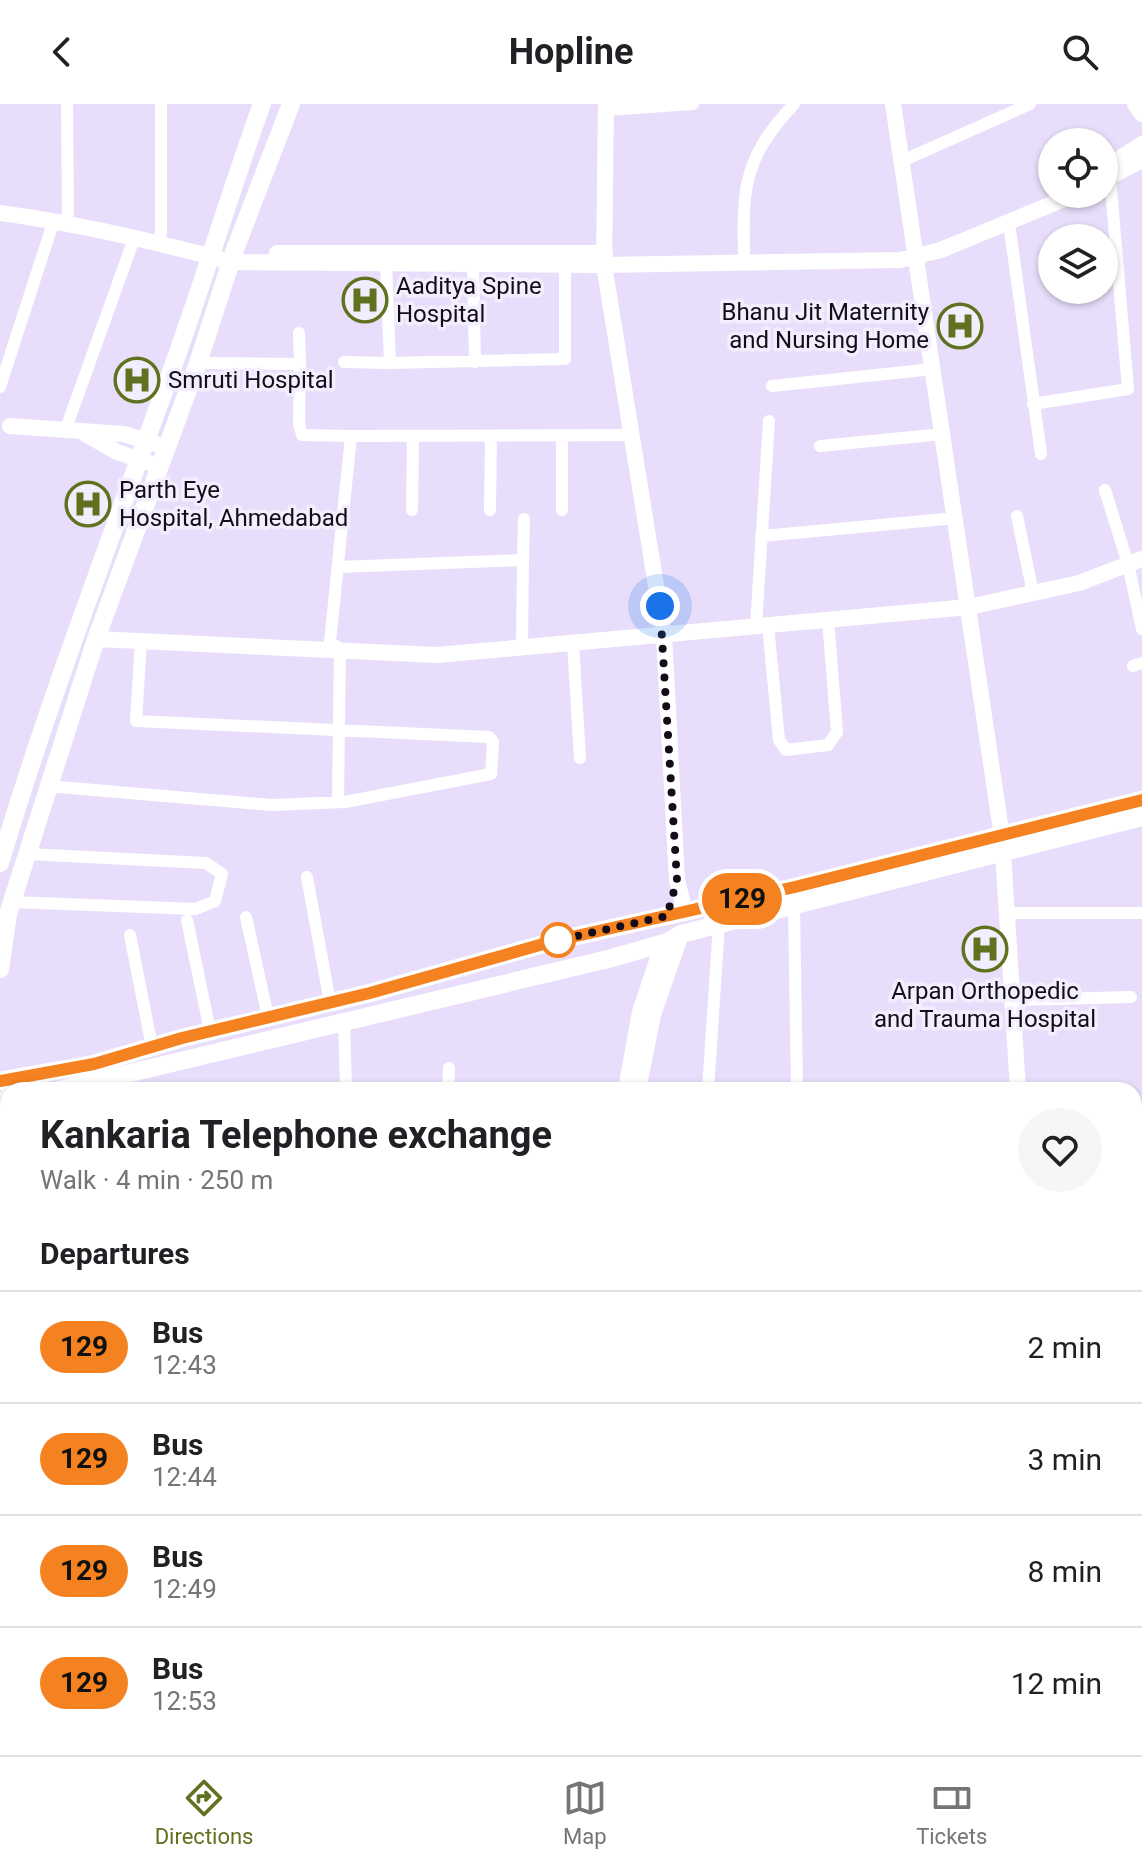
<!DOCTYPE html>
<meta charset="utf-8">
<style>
:root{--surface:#fff;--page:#f6f6f6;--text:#202124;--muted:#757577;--line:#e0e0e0;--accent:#607220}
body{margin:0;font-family:Roboto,sans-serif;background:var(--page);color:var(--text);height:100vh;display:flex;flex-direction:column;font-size:30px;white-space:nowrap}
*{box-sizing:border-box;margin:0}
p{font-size:26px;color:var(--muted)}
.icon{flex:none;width:44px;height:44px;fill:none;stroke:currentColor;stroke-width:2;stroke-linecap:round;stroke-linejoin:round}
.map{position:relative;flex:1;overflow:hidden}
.details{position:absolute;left:0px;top:978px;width:1142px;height:674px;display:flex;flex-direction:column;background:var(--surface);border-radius:24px 24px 0 0;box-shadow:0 2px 6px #0004}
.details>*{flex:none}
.badge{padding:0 16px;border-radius:26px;font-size:28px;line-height:52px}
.tools{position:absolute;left:1038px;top:24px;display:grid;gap:16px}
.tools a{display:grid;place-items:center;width:80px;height:80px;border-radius:50%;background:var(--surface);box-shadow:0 2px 6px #0004;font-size:40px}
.you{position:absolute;width:40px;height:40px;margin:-20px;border:6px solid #fff;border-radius:50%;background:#1a73e8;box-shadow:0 0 0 12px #1a73e833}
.map>.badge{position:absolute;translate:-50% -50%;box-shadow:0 0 0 4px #fff}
h2{padding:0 40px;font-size:30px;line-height:72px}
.round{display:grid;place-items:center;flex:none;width:84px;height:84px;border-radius:42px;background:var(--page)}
.headline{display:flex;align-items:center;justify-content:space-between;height:136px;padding:0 40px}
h1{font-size:38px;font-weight:700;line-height:60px}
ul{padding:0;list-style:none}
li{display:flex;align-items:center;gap:24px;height:112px;padding:0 40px;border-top:2px solid var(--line)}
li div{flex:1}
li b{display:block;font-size:30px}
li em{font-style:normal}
li .badge{min-width:88px;font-weight:700;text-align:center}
header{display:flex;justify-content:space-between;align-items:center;height:104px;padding:0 40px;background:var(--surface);font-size:36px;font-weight:700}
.menu{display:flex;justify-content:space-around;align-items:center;height:112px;border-top:2px solid var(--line);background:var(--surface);font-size:22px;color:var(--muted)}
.menu a{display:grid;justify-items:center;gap:4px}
.menu .active{color:var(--accent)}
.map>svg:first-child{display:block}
</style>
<header><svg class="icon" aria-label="back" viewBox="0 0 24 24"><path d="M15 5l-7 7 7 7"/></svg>Hopline<svg class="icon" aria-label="search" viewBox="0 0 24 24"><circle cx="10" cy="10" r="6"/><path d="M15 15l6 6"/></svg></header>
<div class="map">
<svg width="1142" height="1651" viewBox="0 0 1142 1651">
<rect width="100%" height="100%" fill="#e8defb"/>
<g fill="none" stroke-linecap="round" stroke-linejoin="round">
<path stroke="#fff" stroke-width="12" d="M67 0 68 110
M161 0V129
M606 6 693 0
M902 57 1030 0
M1009 119 1041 350
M744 148C742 80 746 52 794 0
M473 160 475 258
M299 229 300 260
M344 258 390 259 386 160
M198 259 300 260 299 320 302 331 351 332
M390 259 565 255V161
M772 282 933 265
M0 283 54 116
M1033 300 1128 285 1110 73
M65 327 135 132
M820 342 943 330
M1105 386 1128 460 1142 525
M412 406 413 332
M490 406 491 332
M562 406V332
M1017 412 1033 489
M761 432 956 414
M523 456 524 415
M338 463 523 456 522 543
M768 521 779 636 786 646 828 641 837 628 828 516
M756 522 769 317
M573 539 580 654
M1133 562 1142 559
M47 682 272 701 345 698 491 670 493 638 489 633 136 617 141 537
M338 698 340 545 330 538 351 332 632 331
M307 773 330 898
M12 798 196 805 215 797 222 770 206 759 27 750
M794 801 797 986
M1007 809H1142
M246 813 268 913
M187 816 210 927
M130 831 152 943
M1013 896 1131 893
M344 918 346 986
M448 986 449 964
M708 986 719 820
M1134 1032H1142
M1134 1181H1142
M1134 1242 1142 1243
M0 1274 8 1273
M1134 1276H1142
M1134 1369H1142
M1134 1627H1137
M346 1651 347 1644
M475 1651V1644"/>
<path stroke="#fff" stroke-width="16" d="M606 0 604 161 664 531 677 776 685 808
M893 0 1002 733 1018 986
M1135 0 1142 10
M1104 65 1142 40
M1104 76 1142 56
M0 109C80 120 153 137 231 158L604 161 900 156 941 146 1076 90
M277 149H605
M10 322 124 330 165 343
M84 329 117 348 150 359
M96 535 437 551 969 503 1079 479 1142 455
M626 986 640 908 663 839
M638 986 653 911 681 830
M1134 1550 1142 1551
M0 1628H8
M0 1642 8 1641
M671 1644 680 1651
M704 1644 712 1651
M630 1651V1644
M643 1651 644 1644
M1020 1651 1021 1644"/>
<path stroke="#fff" stroke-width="18" d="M0 759C50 592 113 429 172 265 204 177 230 88 262 0
M0 865 8 810 96 535 198 259 234 148 291 0
M0 977 94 960 182 934 370 889 554 837 795 783 1142 696
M59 986 608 855 668 838 681 830 1142 713
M0 1010 8 993"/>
</g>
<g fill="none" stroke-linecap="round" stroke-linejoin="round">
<g stroke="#fff" stroke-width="18">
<path id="line" d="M0 977 94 960 182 934 370 889 554 837 795 783 1142 696"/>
</g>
<use href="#line" stroke="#f58220" stroke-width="12"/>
<path stroke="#120d19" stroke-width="8" stroke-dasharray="0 14.4" d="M558 836 554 837 667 812 677 776 660 502"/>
</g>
<defs>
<g id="hospital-ring" transform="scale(2.3)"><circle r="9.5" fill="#f3eefd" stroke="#607220" stroke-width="1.5"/><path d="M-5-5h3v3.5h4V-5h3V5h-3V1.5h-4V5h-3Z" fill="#607220"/></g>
</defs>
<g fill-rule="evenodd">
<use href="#hospital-ring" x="365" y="196"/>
<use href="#hospital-ring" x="960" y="222"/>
<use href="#hospital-ring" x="137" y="276"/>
<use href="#hospital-ring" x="88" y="400"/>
<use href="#hospital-ring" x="985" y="845"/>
</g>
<circle fill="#fff" stroke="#f58220" stroke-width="4" cx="558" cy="836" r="16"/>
<g text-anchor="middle" stroke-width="7" stroke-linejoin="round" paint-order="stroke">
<g font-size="24" fill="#120d19" stroke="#f3eefd" text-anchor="start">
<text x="396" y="190">Aaditya Spine<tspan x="396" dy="28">Hospital</tspan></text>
<text x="929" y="216" text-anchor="end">Bhanu Jit Maternity<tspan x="929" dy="28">and Nursing Home</tspan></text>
<text x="168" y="284">Smruti Hospital</text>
<text x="119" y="394">Parth Eye<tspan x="119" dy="28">Hospital, Ahmedabad</tspan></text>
<text x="985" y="895" text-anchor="middle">Arpan Orthopedic<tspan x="985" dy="28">and Trauma Hospital</tspan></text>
</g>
</g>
</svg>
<div class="tools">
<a><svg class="icon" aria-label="locate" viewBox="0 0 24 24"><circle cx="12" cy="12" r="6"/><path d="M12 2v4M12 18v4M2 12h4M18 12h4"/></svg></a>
<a><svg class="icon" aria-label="layers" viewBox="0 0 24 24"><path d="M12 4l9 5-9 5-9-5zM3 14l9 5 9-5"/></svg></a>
</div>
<div class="you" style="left:660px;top:502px"></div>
<b class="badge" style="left:742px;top:795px;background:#f58220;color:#111">129</b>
<section class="details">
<div class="headline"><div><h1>Kankaria Telephone exchange</h1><p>Walk · 4 min · 250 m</p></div><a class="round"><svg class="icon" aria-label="heart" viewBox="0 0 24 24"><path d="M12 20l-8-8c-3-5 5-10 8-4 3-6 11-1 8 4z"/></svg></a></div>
<h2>Departures</h2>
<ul>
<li><span class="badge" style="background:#f58220;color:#111">129</span><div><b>Bus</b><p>12:43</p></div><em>2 min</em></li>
<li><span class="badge" style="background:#f58220;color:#111">129</span><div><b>Bus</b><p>12:44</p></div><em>3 min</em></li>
<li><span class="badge" style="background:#f58220;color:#111">129</span><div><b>Bus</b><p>12:49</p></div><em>8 min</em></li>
<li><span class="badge" style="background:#f58220;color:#111">129</span><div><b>Bus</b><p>12:53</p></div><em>12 min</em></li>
</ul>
</section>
</div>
<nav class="menu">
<a class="active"><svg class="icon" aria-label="directions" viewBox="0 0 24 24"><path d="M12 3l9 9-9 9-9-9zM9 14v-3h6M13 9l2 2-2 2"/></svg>Directions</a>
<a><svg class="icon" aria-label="map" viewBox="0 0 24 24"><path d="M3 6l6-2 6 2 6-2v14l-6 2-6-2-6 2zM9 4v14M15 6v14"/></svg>Map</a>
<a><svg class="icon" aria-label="tickets" viewBox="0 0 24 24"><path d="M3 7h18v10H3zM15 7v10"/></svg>Tickets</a>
</nav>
